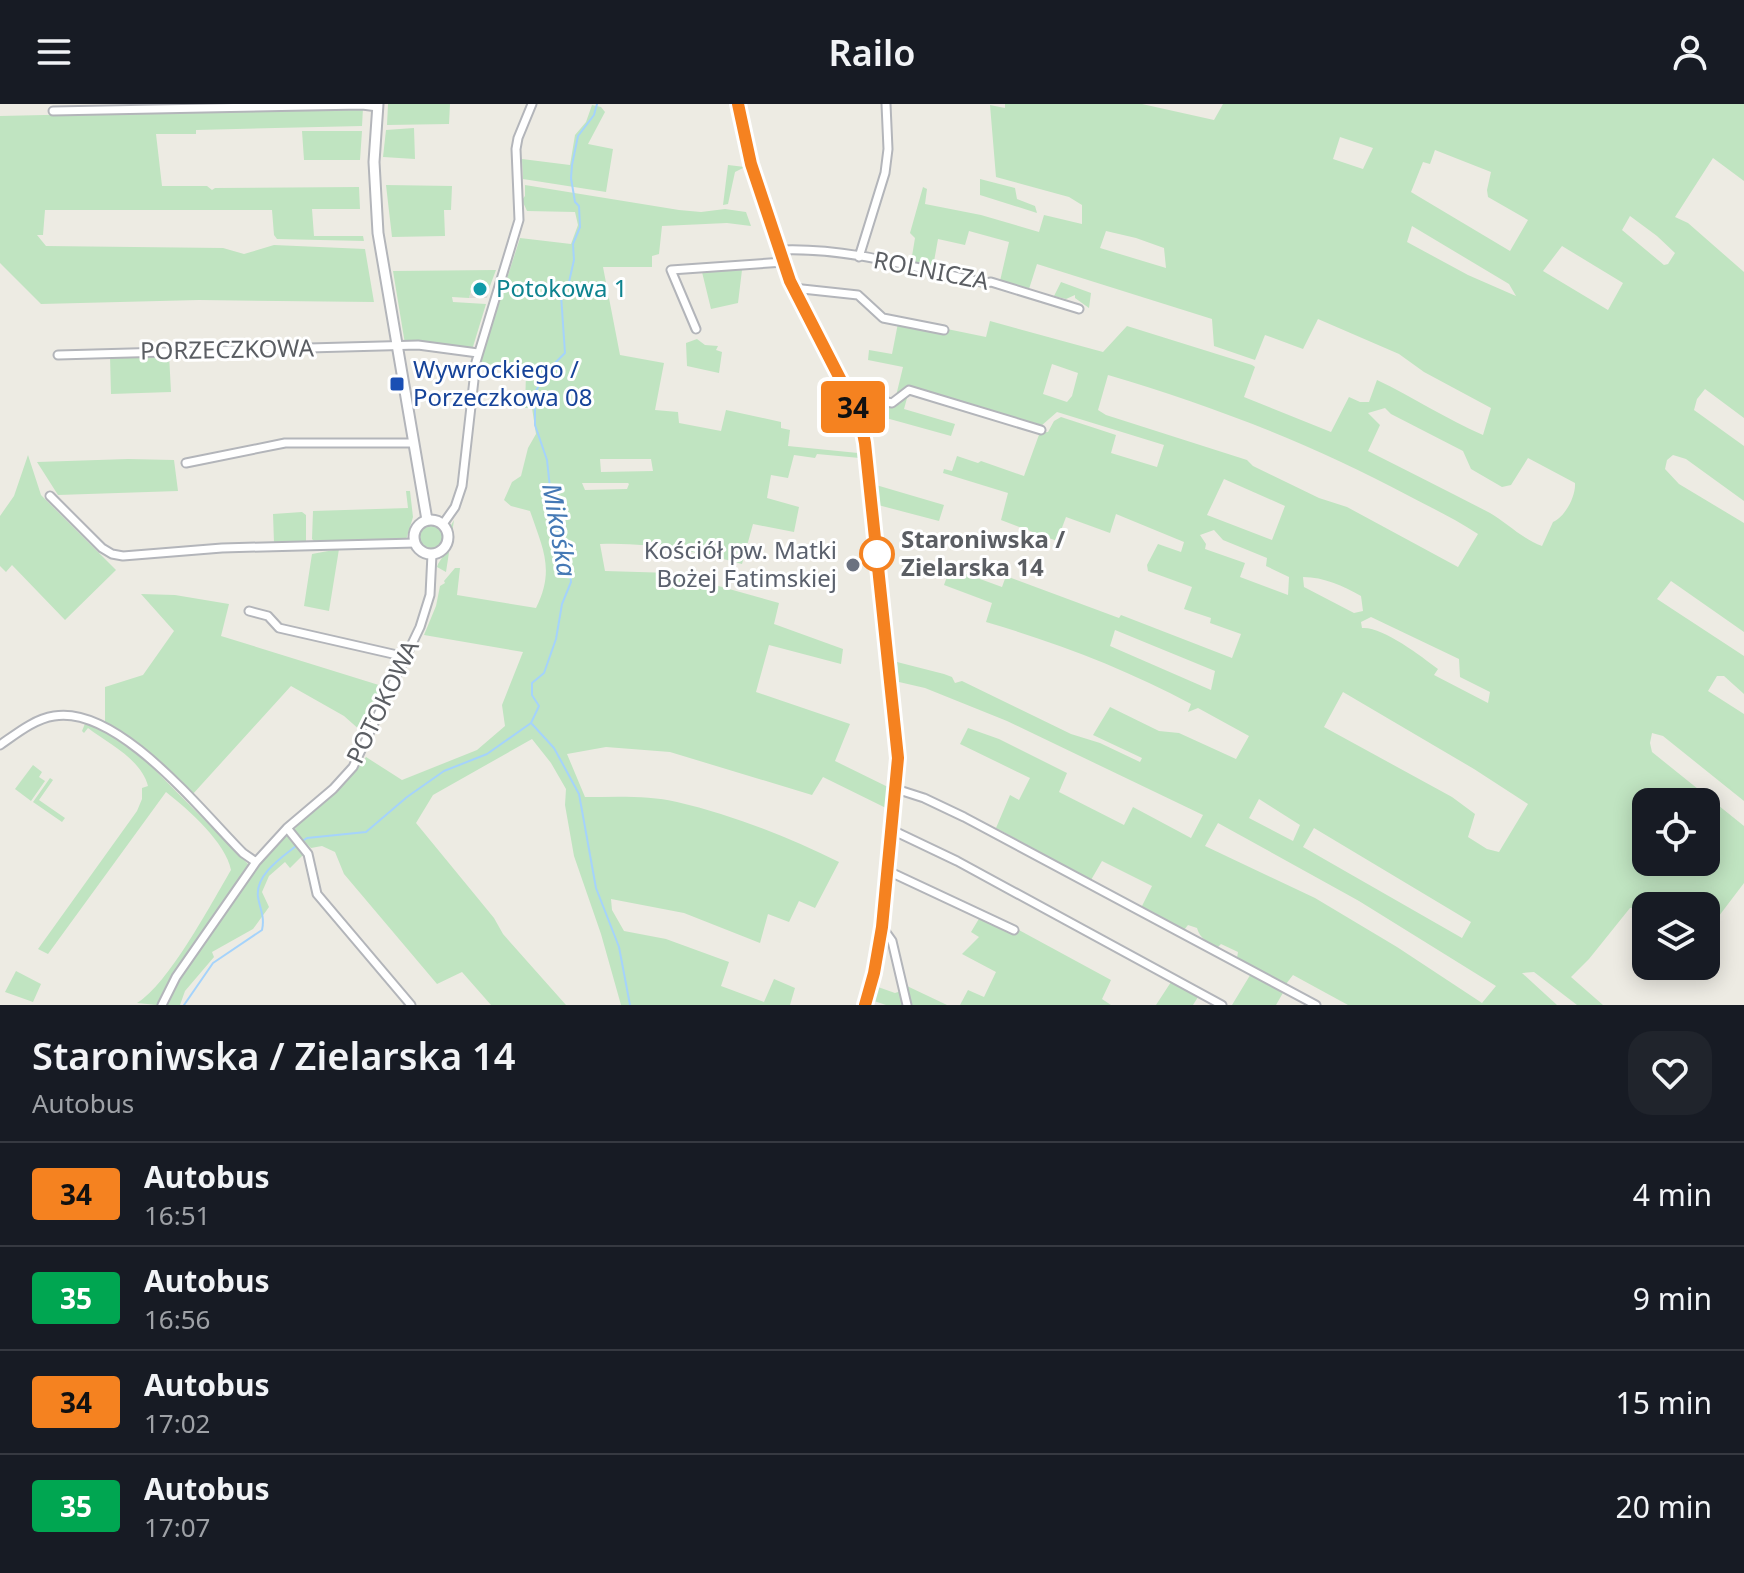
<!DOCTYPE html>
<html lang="pl">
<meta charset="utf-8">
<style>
:root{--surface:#171b24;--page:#20242c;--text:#f1f3f6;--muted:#9ea1a6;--line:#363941}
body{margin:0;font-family:"Noto Sans",sans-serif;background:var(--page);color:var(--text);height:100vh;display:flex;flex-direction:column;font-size:30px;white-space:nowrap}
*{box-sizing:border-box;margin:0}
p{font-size:26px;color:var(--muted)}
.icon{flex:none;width:44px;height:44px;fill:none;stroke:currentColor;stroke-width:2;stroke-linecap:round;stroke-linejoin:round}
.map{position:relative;height:901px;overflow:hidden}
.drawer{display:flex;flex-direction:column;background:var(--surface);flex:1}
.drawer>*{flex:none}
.badge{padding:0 16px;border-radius:6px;font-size:28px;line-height:52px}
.controls{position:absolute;left:1632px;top:684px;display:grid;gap:16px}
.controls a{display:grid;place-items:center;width:88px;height:88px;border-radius:16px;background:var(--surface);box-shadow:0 4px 20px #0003;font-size:40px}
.map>.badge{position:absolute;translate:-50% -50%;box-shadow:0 0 0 4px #fff}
.round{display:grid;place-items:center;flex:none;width:84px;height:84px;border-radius:24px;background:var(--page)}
.summary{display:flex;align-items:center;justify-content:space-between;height:136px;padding:0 32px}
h1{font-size:38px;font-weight:600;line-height:60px}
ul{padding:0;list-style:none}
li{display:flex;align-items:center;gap:24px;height:104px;padding:0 32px;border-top:2px solid var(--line)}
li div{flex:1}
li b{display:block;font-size:30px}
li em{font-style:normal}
li .badge{min-width:88px;font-weight:700;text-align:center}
header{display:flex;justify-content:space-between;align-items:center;height:104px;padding:0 32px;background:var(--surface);font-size:36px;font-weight:600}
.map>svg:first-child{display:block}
</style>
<header><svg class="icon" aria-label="menu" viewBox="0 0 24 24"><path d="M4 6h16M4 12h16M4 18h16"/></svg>Railo<svg class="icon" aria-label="person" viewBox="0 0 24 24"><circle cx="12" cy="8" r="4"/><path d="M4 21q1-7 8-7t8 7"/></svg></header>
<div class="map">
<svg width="1744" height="901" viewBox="0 0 1744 901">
<rect width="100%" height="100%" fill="#edebe3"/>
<path fill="#dcdad5" d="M474 177 490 182 487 194H469Z"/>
<path fill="#c0e4c1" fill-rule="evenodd" d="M388 0H450L449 20 387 21Z
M1005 0H1142L1214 16 1223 0H1744V77L1713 54 1675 113 1688 119 1744 168V314L1705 285 1697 295 1694 306 1744 342V397L1686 355 1673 351 1667 356 1665 365 1679 380 1744 419V528L1671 477 1657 495 1744 552V590L1724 572H1717L1708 587 1744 610V697L1663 632 1652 629 1650 639 1652 648 1744 722V779L1706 829V802H1652L1645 797 1639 803 1630 804 1589 855 1571 873 1603 901H1577L1534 868 1522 869 1557 901H1348L1293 871 1286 880 1237 854 1238 848 1221 840 1217 844C1208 838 1200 835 1197 824L1188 821 1184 826 1141 804 1152 782 1102 757 1091 776 996 724 1010 691 1019 696 1030 674 960 640 968 624 999 635 1067 669 1059 688 1124 721 1133 703 1191 734 1203 711 1007 617 925 584 899 578 897 558 944 570 952 573 955 579 962 577 1071 630 1100 639 1140 658 1142 654 1093 631 1110 603 1159 627 1179 629 1236 655 1249 632 1198 604 1188 608 1191 600C1126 565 1057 539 986 518L992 499 944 481 950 464 1002 483 1006 472 1119 514 1121 511 1232 554 1241 530 1210 519 1211 514 1184 505 1192 483 1148 467 1147 461 1158 440 1181 448 1184 438 1116 410 1110 429 1066 413 1057 437 1001 416 1008 389 943 369 944 365 952 367 957 352 978 359 981 357 1024 372 1040 328H1048L1054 317 1061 313 1116 331 1111 349 1157 363 1164 341 1057 308 1041 322 909 284H904L896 292 903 263 868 256 869 246 892 250 898 219 945 230 947 225 986 233 990 217 1103 248 1127 222 1252 261 1255 263 1244 293 1331 328 1349 293 1360 298H1369L1377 276C1413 293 1446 315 1483 331L1491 304 1424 268 1399 250 1318 215 1303 245 1265 231 1255 256 1214 242 1212 215 1037 160 1029 185 1000 177 1009 138 969 127 965 141 938 135 933 163 911 158 915 134 910 129 923 83 927 85 925 100 981 111 1039 128 1044 111 1082 120V101L1069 93 996 73 990 1 1005 4ZM1340 33 1373 44 1363 65 1333 55ZM1435 46 1491 68 1487 86 1488 93 1528 116 1510 147 1411 88 1423 58 1430 60ZM1630 112 1657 132 1675 149 1668 160 1664 161 1622 126ZM1412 122 1509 180 1516 192 1468 171 1407 138ZM1106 127 1136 134 1164 144 1166 164 1100 144ZM1562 142 1623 179 1608 206 1543 167ZM1052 260 1078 269 1072 292 1067 298 1043 290ZM1108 271C1213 302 1312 340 1409 392 1432 404 1457 416 1478 430L1458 463 1347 403 1319 394 1253 362 1247 356 1106 311 1098 306ZM1385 304 1391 310 1463 347 1471 365 1502 383 1511 381 1528 354 1575 379C1576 392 1565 413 1553 418L1542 442C1524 436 1507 419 1490 409 1450 388 1409 368 1368 347L1380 321 1368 309ZM1224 375 1285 402 1272 436 1207 411ZM1214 426 1223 436 1267 454 1266 462 1289 473 1288 491 1240 473 1245 459 1205 445 1206 440 1200 431ZM1303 473C1324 473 1343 482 1361 492L1363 507 1354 509 1304 483ZM1371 513 1459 555 1460 573 1490 588 1488 599 1434 571 1438 565C1421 552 1382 522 1362 524L1361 518ZM1115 526 1215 567 1211 586 1110 542ZM1343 588 1474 665 1528 700 1499 748 1487 745 1468 733 1475 710 1452 693 1324 623ZM1259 695 1300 721 1293 737 1249 714ZM1646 698H1706V758H1646ZM1218 719 1359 797 1496 882 1482 899 1397 843 1315 794 1205 742ZM1314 724 1471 818 1462 834 1303 743Z
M592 1 601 3 605 8 588 40 613 45 606 88 523 75 522 55 570 61 575 31 586 18Z
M363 4 362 22 196 26V30H156L162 82H207L212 86 215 84 359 83 360 105H312L314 132H363L364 137 277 135 274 131 272 106H45L43 131H37L46 142 223 144 244 150 274 141 365 145 374 198 199 196 41 200 0 159V12Z
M414 24 415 55 383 53 386 26Z
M302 27H362L360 56H304Z
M728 61 745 63 735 68 728 100 723 101Z
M980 75 1015 84 1017 95 1035 102 1037 109 980 91Z
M386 81 452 82 451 106H444L445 132 392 133Z
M525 81 679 106 701 108 725 105 746 108 751 122 727 119 662 122 659 150 652 152V163H603L620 251 664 259 655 306 678 308 679 319 721 327 726 306 781 318V324L790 326 788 342 858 349 860 354 817 350 815 354 794 351 788 374 771 371 767 394 799 403 794 428 753 420 742 460C697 447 646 438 600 440L605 467 672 469 779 499 774 520 843 545 841 560 769 541 756 588 850 620 835 657 890 684 888 705 823 673 812 691 670 648 606 643 567 650 585 693C615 693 648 691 677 698 733 711 788 733 839 758L815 804 799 797 789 818 768 810 760 839 684 809 611 795 612 806 624 827 666 835 729 858 721 882 764 898 774 875 795 884 790 901H621L601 830 574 752 565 701 566 685 551 659 532 635 433 691 416 719 494 814 503 830 566 901H491L462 868 437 880 344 770 335 748 322 742 311 744 293 727C315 700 345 681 366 653L402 676 477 646 505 622 502 601 523 548 424 531 436 502 440 482 445 479 444 477 455 464H460L457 491 536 504C555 466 543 445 530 407L511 402 504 396 512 378 521 372 528 344 536 330 532 304H525L526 269 480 258 520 134 571 140 578 121 575 108 527 107 522 96 525 92ZM600 355H651L653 367 601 368ZM582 379H628L629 380 627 385 585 386Z
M496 166 490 182 474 177 469 194 452 193 453 198 486 200 472 246 405 240 393 167Z
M742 166 738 199 711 205 702 168Z
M1061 178 1091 189 1089 204 1075 194V191L1066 195 1054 192Z
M697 235 705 241 718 242 716 246 722 248 719 269 687 262 686 239Z
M169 250 171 288 111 290 110 252Z
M909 287 904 305 955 320 951 332 868 309 858 294 896 302Z
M28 351 41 391 116 466 65 516 12 461 6 468 0 462V412L14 392Z
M128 355 174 356 178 387 58 391 37 358Z
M876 381 944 401 939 417 878 401Z
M406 387H410L413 413 406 436 315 438 312 435 313 407 408 404Z
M302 408 306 411V437L274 439 273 410Z
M454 416 446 468 437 463 438 460 450 441V423Z
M419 433a12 12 0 1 1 24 0a12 12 0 1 1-24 0Z
M339 445 329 507 304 502 312 450Z
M141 490 175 491 229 500 221 532 382 582 361 627 344 612 291 582 192 691 189 690 141 643 105 618V583L143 571 174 527Z
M86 617 119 634 144 655 249 761 192 843 157 901 137 899C168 881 211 800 231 766 226 739 188 705 166 688L48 850 38 845 137 707 142 695V684L148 682C141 655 109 640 88 624L84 629 82 627Z
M33 661 42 668 39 673 45 677 31 697 15 685Z
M50 674 53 676 39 696 65 714 62 718 33 698Z
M288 731 305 749 290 764 285 758 269 772 262 788 269 803 253 825 212 848 214 853 185 887 180 901H166L182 871 266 751Z
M980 813 1013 829 1017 825 1111 876 1102 895 1111 901H960L968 886 984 893 996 868 962 850 979 833 971 828Z
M16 867 41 880 33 898 5 888Z
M1252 868 1284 887 1276 901H1232Z
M1171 878 1198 893 1193 901H1156Z
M907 882 947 901H912Z
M878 883 895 889 901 887 903 901H886L874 897Z"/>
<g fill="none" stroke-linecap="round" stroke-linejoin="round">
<path stroke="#a5d3fb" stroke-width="2" d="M532 620 554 644 579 690 596 784 619 843 630 901
M301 738 307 734 366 728 407 693 444 667 487 650 531 619 539 602 532 591V579L544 569 556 535 562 500 571 478 568 450 554 421 547 356 535 321V289L546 268 565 249 561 191 569 178 574 156 573 140 580 123 579 102 575 98 571 74 572 61 578 32 594 11 597 0
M184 901 213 859 262 826C265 813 260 805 258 793 255 771 281 754 296 742"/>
<g stroke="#b3b5ba" stroke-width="11">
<path id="minor" d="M53 7 362 1 378 3
M780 146C849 143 919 165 986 179L991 178 1079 205
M859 153 885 69 888 45 886 0
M793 184 858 191 883 214 944 226
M696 225 671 166 784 158
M58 251 418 241 478 249
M848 290 892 299 909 286 1041 326
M186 359 285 339H412
M50 392 102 444 112 450 123 452 222 444 415 439
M443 420 455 403 462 382 476 258 519 116 516 45 518 34 532 0
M249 507 268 512 279 524 406 553
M0 641C16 630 34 615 54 612 118 601 201 707 243 749L256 758
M896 685 924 694 964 713 1316 901
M287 724 308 750 317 790 411 901
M892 726 957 757 1222 901
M888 767 1014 826
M882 823 892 837 907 901
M162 901 176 873 256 758 287 724 333 685 353 663 420 523 430 491 432 450"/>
</g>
<g stroke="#b3b5ba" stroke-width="13">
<path id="tertiary" d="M378 0 374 58 378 129 427 416
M738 0 754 67 790 177 850 294 862 324 865 339 898 654 882 823 874 869 865 901
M414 433a17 17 0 1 1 34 0a17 17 0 1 1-34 0Z"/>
</g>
<use href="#minor" stroke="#fff" stroke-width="7"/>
<use href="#tertiary" stroke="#fff" stroke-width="9"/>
</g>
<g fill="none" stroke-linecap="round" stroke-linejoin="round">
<g stroke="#fff" stroke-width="18">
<path id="line" d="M738 0 751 60 790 177 850 294 862 324 865 339 898 654 882 823 874 869 865 901"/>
</g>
<use href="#line" stroke="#f58220" stroke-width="12"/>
</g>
<circle fill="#0f9aa8" stroke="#fff" stroke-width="3" cx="480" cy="185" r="8"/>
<rect fill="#1a4fb4" stroke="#fff" stroke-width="3" x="389" y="272" width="16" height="16" rx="4"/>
<circle fill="#fff" stroke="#f58220" stroke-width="4" cx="877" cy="450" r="16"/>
<circle fill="#6b7280" stroke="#fff" stroke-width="3" cx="853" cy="461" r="8"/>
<g text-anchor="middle" stroke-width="6" stroke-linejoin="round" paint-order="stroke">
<g font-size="24" fill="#5b5e63" stroke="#fff">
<text transform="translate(931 167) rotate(11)" y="8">ROLNICZA</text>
<text transform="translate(227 246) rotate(-1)" y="8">PORZECZKOWA</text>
<text transform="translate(383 598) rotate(-64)" y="8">POTOKOWA</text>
</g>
<g font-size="24" fill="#0d838f" stroke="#fff" text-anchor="start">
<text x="496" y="193">Potokowa 1</text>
</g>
<g font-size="24" fill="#164399" stroke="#fff" text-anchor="start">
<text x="413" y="274">Wywrockiego /<tspan x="413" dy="28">Porzeczkowa 08</tspan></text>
</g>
<g font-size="24" font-weight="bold" fill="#5b5e63" stroke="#fff" text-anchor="start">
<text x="901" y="444">Staroniwska /<tspan x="901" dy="28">Zielarska 14</tspan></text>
</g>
<g font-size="24" fill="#5b616d" stroke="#fff" text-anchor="end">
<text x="837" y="455">Kościół pw. Matki<tspan x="837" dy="28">Bożej Fatimskiej</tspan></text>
</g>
<g font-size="26" font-style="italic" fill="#4579b5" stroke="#fff">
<text transform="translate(559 426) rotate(80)" y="9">Mikośka</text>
</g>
</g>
</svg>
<div class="controls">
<a><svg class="icon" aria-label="locate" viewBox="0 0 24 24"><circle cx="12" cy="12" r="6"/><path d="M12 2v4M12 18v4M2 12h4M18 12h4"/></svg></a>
<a><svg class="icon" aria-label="layers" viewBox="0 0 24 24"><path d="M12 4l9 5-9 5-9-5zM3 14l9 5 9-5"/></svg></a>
</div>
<b class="badge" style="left:853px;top:303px;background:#f58220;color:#111">34</b>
</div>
<section class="drawer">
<div class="summary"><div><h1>Staroniwska / Zielarska 14</h1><p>Autobus</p></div><a class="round"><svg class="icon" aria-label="heart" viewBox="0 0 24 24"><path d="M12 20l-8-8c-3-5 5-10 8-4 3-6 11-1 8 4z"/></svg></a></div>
<ul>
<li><span class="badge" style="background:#f58220;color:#111">34</span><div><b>Autobus</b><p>16:51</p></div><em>4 min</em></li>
<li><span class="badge" style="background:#00a651;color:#fff">35</span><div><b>Autobus</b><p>16:56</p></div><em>9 min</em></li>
<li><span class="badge" style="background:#f58220;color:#111">34</span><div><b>Autobus</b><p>17:02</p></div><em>15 min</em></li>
<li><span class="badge" style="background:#00a651;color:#fff">35</span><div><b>Autobus</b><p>17:07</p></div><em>20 min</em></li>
</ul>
</section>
